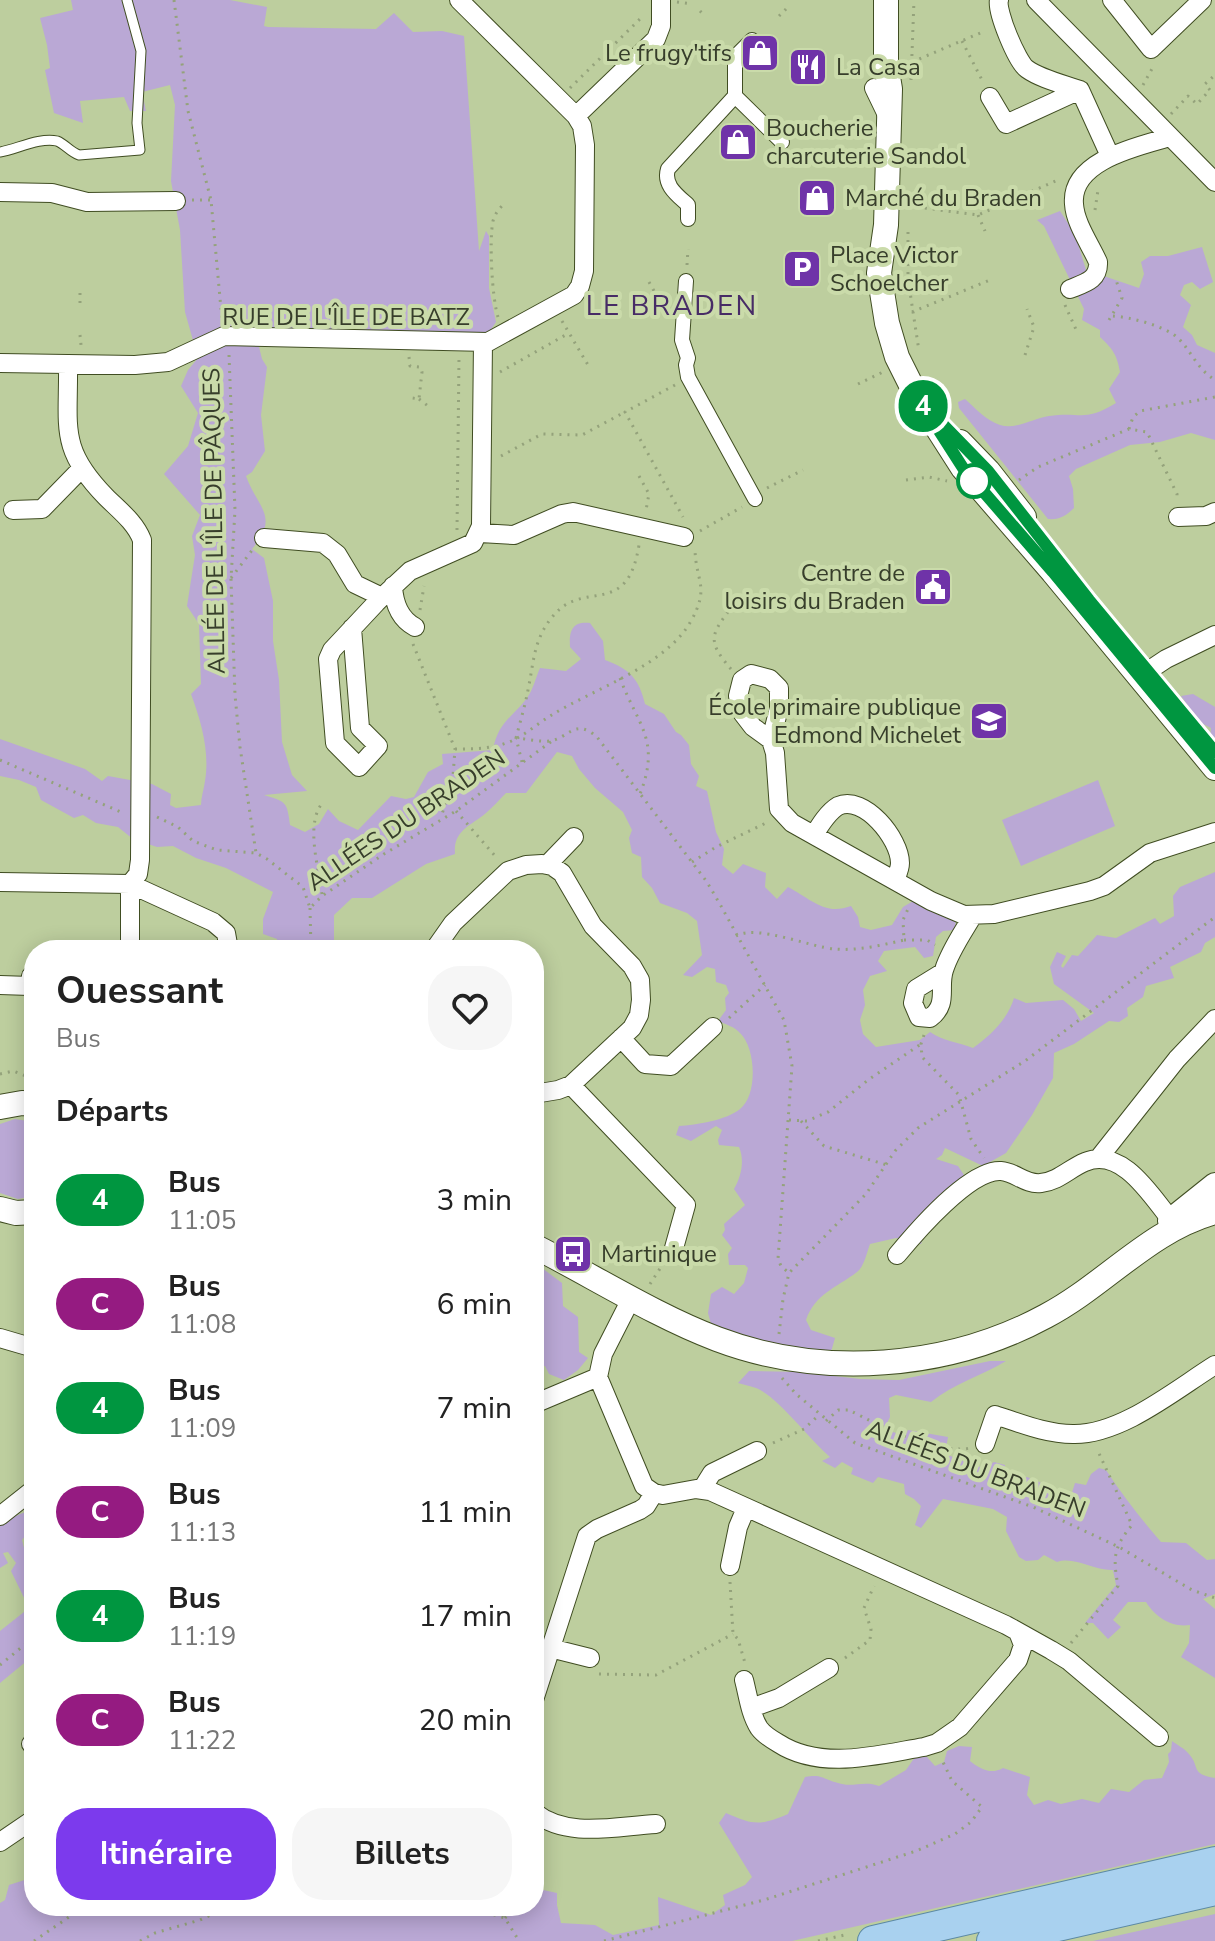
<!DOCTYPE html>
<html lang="fr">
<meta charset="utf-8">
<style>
:root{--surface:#fff;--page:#f6f6f6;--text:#222;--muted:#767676;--accent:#7c3aed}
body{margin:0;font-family:"Nunito Sans",sans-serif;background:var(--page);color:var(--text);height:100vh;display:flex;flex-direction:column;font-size:30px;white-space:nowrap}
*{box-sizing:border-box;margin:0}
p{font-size:26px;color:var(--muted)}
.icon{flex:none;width:44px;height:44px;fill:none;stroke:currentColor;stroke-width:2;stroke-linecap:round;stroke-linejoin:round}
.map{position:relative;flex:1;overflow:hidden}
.details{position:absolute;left:24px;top:940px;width:520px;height:976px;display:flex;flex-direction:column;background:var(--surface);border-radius:32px;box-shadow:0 4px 20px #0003}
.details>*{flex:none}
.badge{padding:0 16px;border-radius:26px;font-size:28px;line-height:52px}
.map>.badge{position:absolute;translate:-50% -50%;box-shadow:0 0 0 4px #fff}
h2{padding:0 32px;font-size:30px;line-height:72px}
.round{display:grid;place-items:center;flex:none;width:84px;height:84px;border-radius:32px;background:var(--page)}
.headline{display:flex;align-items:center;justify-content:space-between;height:136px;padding:0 32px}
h1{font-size:38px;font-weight:700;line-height:60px}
.action{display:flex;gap:16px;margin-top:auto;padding:16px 32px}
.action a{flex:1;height:92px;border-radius:32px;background:var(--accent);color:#fff;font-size:32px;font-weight:700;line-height:92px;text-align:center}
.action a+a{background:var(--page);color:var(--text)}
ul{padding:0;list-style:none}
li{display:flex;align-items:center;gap:24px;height:104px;padding:0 32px}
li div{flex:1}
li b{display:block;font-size:30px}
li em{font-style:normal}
li .badge{min-width:88px;font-weight:700;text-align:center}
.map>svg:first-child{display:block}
</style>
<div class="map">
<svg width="1215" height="1941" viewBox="0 0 1215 1941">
<rect width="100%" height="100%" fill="#bdce9e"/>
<path fill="#baa8d5" d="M71 0H230L267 7 264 26 268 27 376 29 394 13 413 32 442 31 464 36 479 251 486 231 489 236V288L496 322 488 334 258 343 262 359 267 367 261 415 265 451 252 472 246 476C258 509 280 516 252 549L264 558 273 601V641L279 680 282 742 292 775 307 791 264 795C286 802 287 801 290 825L305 832 319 824 328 809 339 821 358 830 391 796 406 799 414 797 428 772 443 764 442 754 493 750C498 722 512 718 527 698 533 690 536 677 540 668L566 671 581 659 570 647C569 631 572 621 590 623L603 641 605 660C630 669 639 679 645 704L664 714 676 732 681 735 689 745 691 764 699 776 696 786 707 791 716 832 724 849 722 865 733 874 743 864 766 873 765 887 777 899 788 887C811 899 825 916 851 906L858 917 860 927 871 930 892 925 903 907 915 900 956 918 955 930 943 931 936 937 933 956 924 958 915 947 884 951 878 961 887 971 870 976 863 990 865 1005 860 1020 863 1034 876 1047 920 1040 930 1032C943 1041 958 1042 973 1048 990 1036 1008 1019 1014 998L1026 1003 1063 1000 1074 1009 1081 1021 1094 1013 1054 984 1050 967 1057 952 1066 956 1061 966 1063 968 1072 955 1078 956 1097 935 1116 938 1155 918 1160 924 1174 916 1173 896 1180 887 1215 872V937L1205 943 1201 952 1170 967 1174 978 1146 986 1143 997 1127 1008 1128 1016 1119 1022 1109 1021 1074 1044 1054 1053 1053 1078 1032 1115 1006 1153 983 1166 945 1148 942 1155 936 1159 958 1166 964 1175 925 1233 921 1244 896 1238 870 1244C867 1252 864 1267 857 1272 836 1288 815 1294 806 1320L811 1330 835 1338 831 1352C790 1352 748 1339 711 1324L708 1313 711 1294 722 1287 734 1294 744 1283 748 1268 745 1265H729L728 1254 732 1248 722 1235 725 1230 724 1224 745 1205 734 1189C741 1177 745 1161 739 1147L719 1145 718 1140 722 1130 716 1126 691 1141 676 1135 679 1126C696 1125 727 1120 740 1109 758 1095 756 1048 740 1033 735 1027 725 1024 718 1021L726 1010 725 998 729 993 726 985 716 982 715 969 707 967 692 977 683 975 702 955 697 921 687 913 660 903 652 888 642 877 641 857 632 853 629 838 632 830 623 812 595 788 579 769 572 756 557 752 526 793H506C499 800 493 807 486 813 471 826 453 830 455 854L426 864 372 898H352L334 915V940L323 950H277V939L263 934V919L273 892 226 868 196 858 173 846 157 847 133 839 118 827 96 823 83 815 74 818 41 800 36 787 19 780 0 776V739L85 769 102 781 108 776 152 784 171 794 170 805 176 808 201 805C201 797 204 789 205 781 210 752 201 721 191 694L201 684 199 624 187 606 195 555 192 536 200 515 164 474 188 446 198 413 181 386 188 370 198 358 185 312 180 230 171 181 175 105 170 85 142 92 146 111H130L124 97 80 101 83 123 54 113 45 70 50 68 47 45 40 18 73 10Z
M1060 211 1075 234 1086 270 1139 288 1144 274 1141 262 1150 256H1168L1202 247 1213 282 1200 289 1192 282 1184 285 1180 295 1191 305 1183 327 1192 335 1197 345 1215 353V440L1191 433 1160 442 1130 445 1076 469 1069 476 1073 489 1074 508C1066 516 1059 520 1048 519L959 408 958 402 965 399C975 408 987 421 1000 425 1016 430 1034 418 1049 416 1081 411 1083 423 1116 403L1109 389 1120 372C1117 355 1113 349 1100 337V330L1082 320 1084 309 1044 226 1037 220Z
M1193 694 1215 707V745L1210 739 1211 728 1199 722 1181 696Z
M1098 780 1115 826 1021 866 1002 820Z
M15 1119 34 1122V1196L18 1199 0 1193V1124Z
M534 1262 562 1283 563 1306 578 1317 579 1352 588 1358 578 1370 564 1380 549 1374 545 1366H534Z
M990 1361H1006C982 1376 954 1383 931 1402L896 1395 889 1398 890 1417 884 1429 905 1436 908 1430 948 1437 945 1454 983 1468 994 1462 1005 1465 1004 1478 1008 1482C1027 1465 1050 1493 1070 1499L1075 1483 1086 1485 1091 1474 1099 1468 1106 1470C1123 1496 1141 1519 1161 1542L1186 1543 1207 1560 1215 1559V1594L1203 1599 1215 1609V1678L1181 1657 1189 1643 1190 1625C1172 1628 1155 1617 1146 1602H1128L1113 1620 1121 1627 1108 1639 1093 1623H1085L1116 1585 1113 1570C1094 1571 1075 1556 1057 1562L1044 1555 1038 1560 1026 1561 1019 1557 1006 1531 1007 1517 993 1509 943 1499 921 1528 915 1525 921 1506 914 1499 905 1494 904 1484 878 1477 873 1483 851 1474 853 1468 842 1462 835 1468 822 1461 830 1457C810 1440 777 1396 756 1388 751 1386 744 1385 738 1383L749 1371 801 1372 860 1379 899 1380Z
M30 1510 34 1524 22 1540 24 1548 34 1553V1655L0 1683V1631L29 1608 11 1571 16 1563 8 1552 3 1553 8 1563 0 1568V1526L6 1520Z
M1172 1741C1177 1745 1184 1748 1188 1753 1201 1766 1189 1774 1215 1778V1844L792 1941H0V1903L5 1900 9 1885 34 1877V1906H534V1888L557 1893V1905L561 1923 595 1925 613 1935 659 1925 658 1897 711 1915 725 1905 723 1895 745 1885 752 1877 719 1823 726 1813C753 1825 760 1826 788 1814L805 1777C823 1774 822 1779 838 1783 852 1788 864 1780 879 1786L906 1770 917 1754 927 1757 935 1766 944 1762 947 1751 959 1746 972 1747 970 1761C980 1769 991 1775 1003 1768L1030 1777 1027 1795 1034 1805 1048 1800 1061 1804 1082 1799 1099 1803 1111 1789 1129 1792 1144 1780 1162 1778 1169 1762 1168 1754 1171 1751Z
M1215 1914V1941H1093Z"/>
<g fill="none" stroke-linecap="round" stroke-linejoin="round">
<g stroke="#404d22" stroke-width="11">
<path id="service" d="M0 152C17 149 40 137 57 141 65 144 70 152 79 155L140 150 137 123 141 51 127 0"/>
</g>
<g stroke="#404d22" stroke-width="16">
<path id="pedestrian" d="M735 96V57L752 40
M688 219V205C677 195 663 185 668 169L735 96 782 142
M686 281 682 340 688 358 686 365 688 377 755 499"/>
</g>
<g stroke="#404d22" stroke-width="20">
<path id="minor" d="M999 0C996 11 1017 62 1027 69 1041 79 1063 84 1080 90L1110 156
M1036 0 1215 182
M1112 0 1151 49 1202 0
M874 88 888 117
M990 97 1006 124 1080 90
M576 116 656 39 661 26V0
M0 192 52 193 87 202 176 201
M1070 289C1085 283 1099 280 1098 262 1090 244 1075 223 1074 204 1070 160 1140 146 1170 137
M0 363 135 365 168 362 224 336 488 342 574 295 580 286 584 271 585 145 582 126 576 116 459 0
M68 364C69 427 58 448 106 497 119 510 135 522 142 540L140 860 138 874 130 884
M13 510 42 509 81 469
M1178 517 1206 516 1215 512
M480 533 514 535 562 514 573 512 684 537
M264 538 323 543 337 554 355 584 382 597 410 571 473 543 481 526 483 342
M393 586C394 604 400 619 415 627
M352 628 360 728 378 746 359 767 335 743 328 659 332 650 376 603 382 597
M1139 677 1166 659 1215 635
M771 740 779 708V688L770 679 751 674 742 680 738 696 743 714 753 727 771 740 775 753 779 809 792 823 931 901 964 915 994 914 1090 891 1104 886 1150 853 1215 832
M814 835C820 825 828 812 838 806 864 794 900 839 900 863 900 869 897 875 895 880
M547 865 574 837
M0 882 130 884 213 922 226 933 229 950
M130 950V884
M434 950 453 923 508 871 526 865 542 864 552 866 562 873 593 926 632 966 640 980 641 1000 639 1015 632 1028 571 1085 558 1090 534 1094
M942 973 916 989 913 1003 919 1017 930 1018C949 1004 938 988 944 970 950 951 962 934 972 917
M0 985 30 986 31 976
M621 1038 645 1064 671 1066 713 1027
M571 1085 686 1205 674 1248
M1098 1159 1177 1059 1215 1019
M897 1255C916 1232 970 1169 1001 1171 1016 1172 1025 1185 1041 1183 1059 1181 1070 1168 1085 1162 1122 1146 1152 1197 1171 1220
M632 1297 603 1354 598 1377 644 1486 654 1493 663 1495 696 1489 710 1491 1006 1625 1051 1650 1069 1661 1159 1737
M0 1338 34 1348
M534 1404 598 1377
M985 1444 995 1415C1020 1423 1046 1434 1073 1434 1121 1435 1175 1390 1215 1365
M702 1489 712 1473 757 1451
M0 1516 34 1489
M730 1566 738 1527 746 1508
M550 1648 590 1658
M744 1680C748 1695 750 1714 759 1728 764 1735 771 1739 778 1743 821 1771 877 1755 924 1747L937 1743 960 1727 1018 1660 1023 1645 1018 1632
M534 1700 587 1536 597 1529 640 1510 646 1506 654 1493
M751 1708 779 1698 829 1668
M31 1744H34
M534 1812C567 1839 616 1826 656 1824
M0 1842 34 1819"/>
</g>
<g stroke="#404d22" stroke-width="26">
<path id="tertiary" d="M886 0V65L890 89 886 225 879 273 887 323 897 357 915 393 963 468 1053 572 1215 768
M960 442 988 471 1024 517
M0 1107 22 1103 34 1104
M0 1209 16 1213 34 1212
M1170 1221 1215 1185
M534 1246C593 1276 656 1316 717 1339 823 1379 948 1369 1046 1316 1105 1285 1149 1230 1215 1212"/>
</g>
<g stroke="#5c89a4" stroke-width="32">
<path id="primary" d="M873 1941 1215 1862
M992 1941 1215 1890"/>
</g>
<path stroke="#94a27b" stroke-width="3" stroke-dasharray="2 6" stroke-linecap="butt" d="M174 0 188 111 211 200 222 320
M677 2 692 4
M700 11 703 14
M779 16 786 9
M962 41 982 80
M912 62 985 31
M911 80 914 0
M1143 85 1153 67
M570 88 642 17
M1171 114 1188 96 1197 104 1210 90 1205 84 1215 75
M192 200H211
M909 206 978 215 1060 179
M1095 210 1098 190
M978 215 985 231
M908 232V279L919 351
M687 265 688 249
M649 282 667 314
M832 290 860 289
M80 303V292
M1065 305 1078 334
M912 312 990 280
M1113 316C1130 317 1165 326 1178 338 1192 352 1197 369 1215 380
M498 317C492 298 489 240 493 221 495 214 498 210 503 205
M1109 320 1122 298 1115 277
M562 321 588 365
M80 335 81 345
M229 355 235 510 231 579 235 695 240 747 256 853
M1025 355 1034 327 1027 309
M409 357 410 366 420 367 422 372 419 399 412 398
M500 372 569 333
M858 384 883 372
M675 385 625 412 683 517
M419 399 428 406
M1129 429 1133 417 1140 411 1215 397
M501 456 542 434 582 435 625 412
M639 476 649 494 646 510
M906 480 929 477 947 481
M1019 480 1038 467 1129 429 1147 432 1177 494V501
M767 488 803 470
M457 530 459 357
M700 531 742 507
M231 578 253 549
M420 610 424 586
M413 644 455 749 453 776 441 818
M731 669C705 639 712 634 733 605
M620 678C638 726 661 740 640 794
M516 738C520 722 525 706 528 690 534 662 533 640 553 616 584 578 627 620 639 545
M455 749C473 749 492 749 509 742 524 736 537 724 550 716 593 689 666 666 691 621 710 587 696 582 695 550
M0 760 121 812
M522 762 516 738C527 739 539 742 549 741 569 739 574 717 597 737L707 882 721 906 784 1020 792 1066 778 1259 781 1266 789 1273
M456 811 496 857
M157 817 178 827 193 841 217 850 256 853 267 859 303 887 310 908 322 896 384 854 456 811 552 741
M692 862 716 847 768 822
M322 894C319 868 304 822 324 801
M310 908 311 950
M736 936C757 924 809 947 835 949 858 951 882 945 904 940L903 920 908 909
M904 940H927L935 945
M729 1018 765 985
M924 1035 921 1044 922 1057 959 1095 971 1139 984 1158
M0 1074 13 1071 34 1079
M789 1120 807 1121 828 1112 868 1080 921 1044
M801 1121 824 1146 887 1165
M650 1284 663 1264
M779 1334 783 1299 789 1273 866 1194 895 1151 918 1128 1025 1061 1215 917
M782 1378 796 1394 855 1443 1033 1507 1119 1547 1192 1590 1215 1598
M826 1421 838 1410H849C880 1426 936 1455 970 1448
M773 1443 804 1429 820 1414
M730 1582 733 1634 738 1639 745 1663
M1071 1643 1118 1586C1113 1558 1113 1548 1132 1525L1097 1449
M845 1658 870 1640 871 1629 864 1608 874 1586
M0 1665 34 1637
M599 1674 656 1675 733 1634
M463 1906 505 1918 519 1941
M505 1918 515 1906
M34 1941 85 1906
M140 1941 155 1933 200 1920 230 1906
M604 1941 764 1900 916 1851 955 1834 971 1822 982 1807 952 1781 942 1760
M818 1941 849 1934"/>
<use href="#service" stroke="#fff" stroke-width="9"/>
<use href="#pedestrian" stroke="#fff" stroke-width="14"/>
<use href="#minor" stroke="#fff" stroke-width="18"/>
<use href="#tertiary" stroke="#fff" stroke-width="24"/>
<use href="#primary" stroke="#a9d1ef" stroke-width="30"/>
</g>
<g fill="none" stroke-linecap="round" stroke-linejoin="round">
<g stroke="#fff" stroke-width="18">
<path id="line" d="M1215 752 1089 600 988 471 920 401 963 468 1053 572 1215 768"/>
</g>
<use href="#line" stroke="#009640" stroke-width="12"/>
</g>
<defs>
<g id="shop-square" transform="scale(2)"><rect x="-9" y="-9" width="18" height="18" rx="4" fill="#6f33a8" stroke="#cadbaa"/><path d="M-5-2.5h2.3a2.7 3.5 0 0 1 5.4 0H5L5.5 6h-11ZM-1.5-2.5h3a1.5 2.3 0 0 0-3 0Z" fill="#fff"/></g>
<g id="restaurant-square" transform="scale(2)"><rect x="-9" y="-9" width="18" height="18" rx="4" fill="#6f33a8" stroke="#cadbaa"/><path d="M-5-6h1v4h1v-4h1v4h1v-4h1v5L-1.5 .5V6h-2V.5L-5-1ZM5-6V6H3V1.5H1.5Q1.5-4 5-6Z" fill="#fff"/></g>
<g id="parking-square" transform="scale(2)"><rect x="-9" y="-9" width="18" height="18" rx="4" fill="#6f33a8" stroke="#cadbaa"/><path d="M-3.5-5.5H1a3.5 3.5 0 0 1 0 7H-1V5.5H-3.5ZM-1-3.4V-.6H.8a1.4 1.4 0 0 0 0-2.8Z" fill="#fff"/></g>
<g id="civic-square" transform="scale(2)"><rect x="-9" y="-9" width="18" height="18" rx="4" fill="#6f33a8" stroke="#cadbaa"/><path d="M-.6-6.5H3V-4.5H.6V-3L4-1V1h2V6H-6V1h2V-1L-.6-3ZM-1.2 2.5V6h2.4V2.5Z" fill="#fff"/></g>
<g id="school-square" transform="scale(2)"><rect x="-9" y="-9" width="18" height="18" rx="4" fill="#6f33a8" stroke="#cadbaa"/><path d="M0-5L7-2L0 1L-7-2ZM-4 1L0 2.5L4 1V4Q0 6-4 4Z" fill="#fff"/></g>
<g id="bus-square" transform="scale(2)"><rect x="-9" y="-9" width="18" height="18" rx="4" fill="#6f33a8" stroke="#cadbaa"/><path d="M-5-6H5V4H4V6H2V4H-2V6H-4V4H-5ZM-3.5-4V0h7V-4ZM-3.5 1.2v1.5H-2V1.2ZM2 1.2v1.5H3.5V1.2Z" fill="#fff"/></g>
</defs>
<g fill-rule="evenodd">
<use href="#shop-square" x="760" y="53"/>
<use href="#restaurant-square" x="808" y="67"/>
<use href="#shop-square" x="738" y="142"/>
<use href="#shop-square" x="817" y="198"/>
<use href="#parking-square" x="802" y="269"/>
<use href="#civic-square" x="933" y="587"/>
<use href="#school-square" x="989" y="721"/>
<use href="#bus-square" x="573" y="1254"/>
</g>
<circle fill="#fff" stroke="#009640" stroke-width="4" cx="974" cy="481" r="16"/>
<g text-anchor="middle" stroke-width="8" stroke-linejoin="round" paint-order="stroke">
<g font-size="24" fill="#373e2b" stroke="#cadbaa" text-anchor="start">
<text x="732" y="61" text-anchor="end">Le frugy'tifs</text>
<text x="836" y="75">La Casa</text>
<text x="766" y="136">Boucherie<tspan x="766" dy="28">charcuterie Sandol</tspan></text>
<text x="845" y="206">Marché du Braden</text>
<text x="830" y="263">Place Victor<tspan x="830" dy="28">Schoelcher</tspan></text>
<text x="905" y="581" text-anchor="end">Centre de<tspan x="905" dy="28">loisirs du Braden</tspan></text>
<text x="961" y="715" text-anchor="end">École primaire publique<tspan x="961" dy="28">Edmond Michelet</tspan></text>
<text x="601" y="1262">Martinique</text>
</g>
<g font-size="24" fill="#373e2b" stroke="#cadbaa">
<text x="346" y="325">RUE DE L'ÎLE DE BATZ</text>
<text transform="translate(214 521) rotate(-91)" y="8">ALLÉE DE L'ÎLE DE PÂQUES</text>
<text transform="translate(406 820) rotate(-34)" y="8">ALLÉES DU BRADEN</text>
<text transform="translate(976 1469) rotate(21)" y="8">ALLÉES DU BRADEN</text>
</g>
<g font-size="28" letter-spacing="2" fill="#472c66" stroke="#cadbaa">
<text x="672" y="315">LE BRADEN</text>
</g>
</g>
</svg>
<b class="badge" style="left:923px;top:406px;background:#009640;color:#fff">4</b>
<section class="details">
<div class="headline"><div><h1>Ouessant</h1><p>Bus</p></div><a class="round"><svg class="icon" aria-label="heart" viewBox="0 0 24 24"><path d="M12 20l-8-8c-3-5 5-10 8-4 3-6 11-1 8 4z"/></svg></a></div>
<h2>Départs</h2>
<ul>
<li><span class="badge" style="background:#009640;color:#fff">4</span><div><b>Bus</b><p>11:05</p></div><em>3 min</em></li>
<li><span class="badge" style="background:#951b81;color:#fff">C</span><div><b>Bus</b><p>11:08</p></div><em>6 min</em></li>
<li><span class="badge" style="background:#009640;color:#fff">4</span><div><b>Bus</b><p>11:09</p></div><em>7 min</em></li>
<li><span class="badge" style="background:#951b81;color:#fff">C</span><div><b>Bus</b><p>11:13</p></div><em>11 min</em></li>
<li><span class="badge" style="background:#009640;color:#fff">4</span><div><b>Bus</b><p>11:19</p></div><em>17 min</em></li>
<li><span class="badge" style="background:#951b81;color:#fff">C</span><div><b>Bus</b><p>11:22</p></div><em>20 min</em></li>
</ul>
<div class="action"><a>Itinéraire</a><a>Billets</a></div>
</section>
</div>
